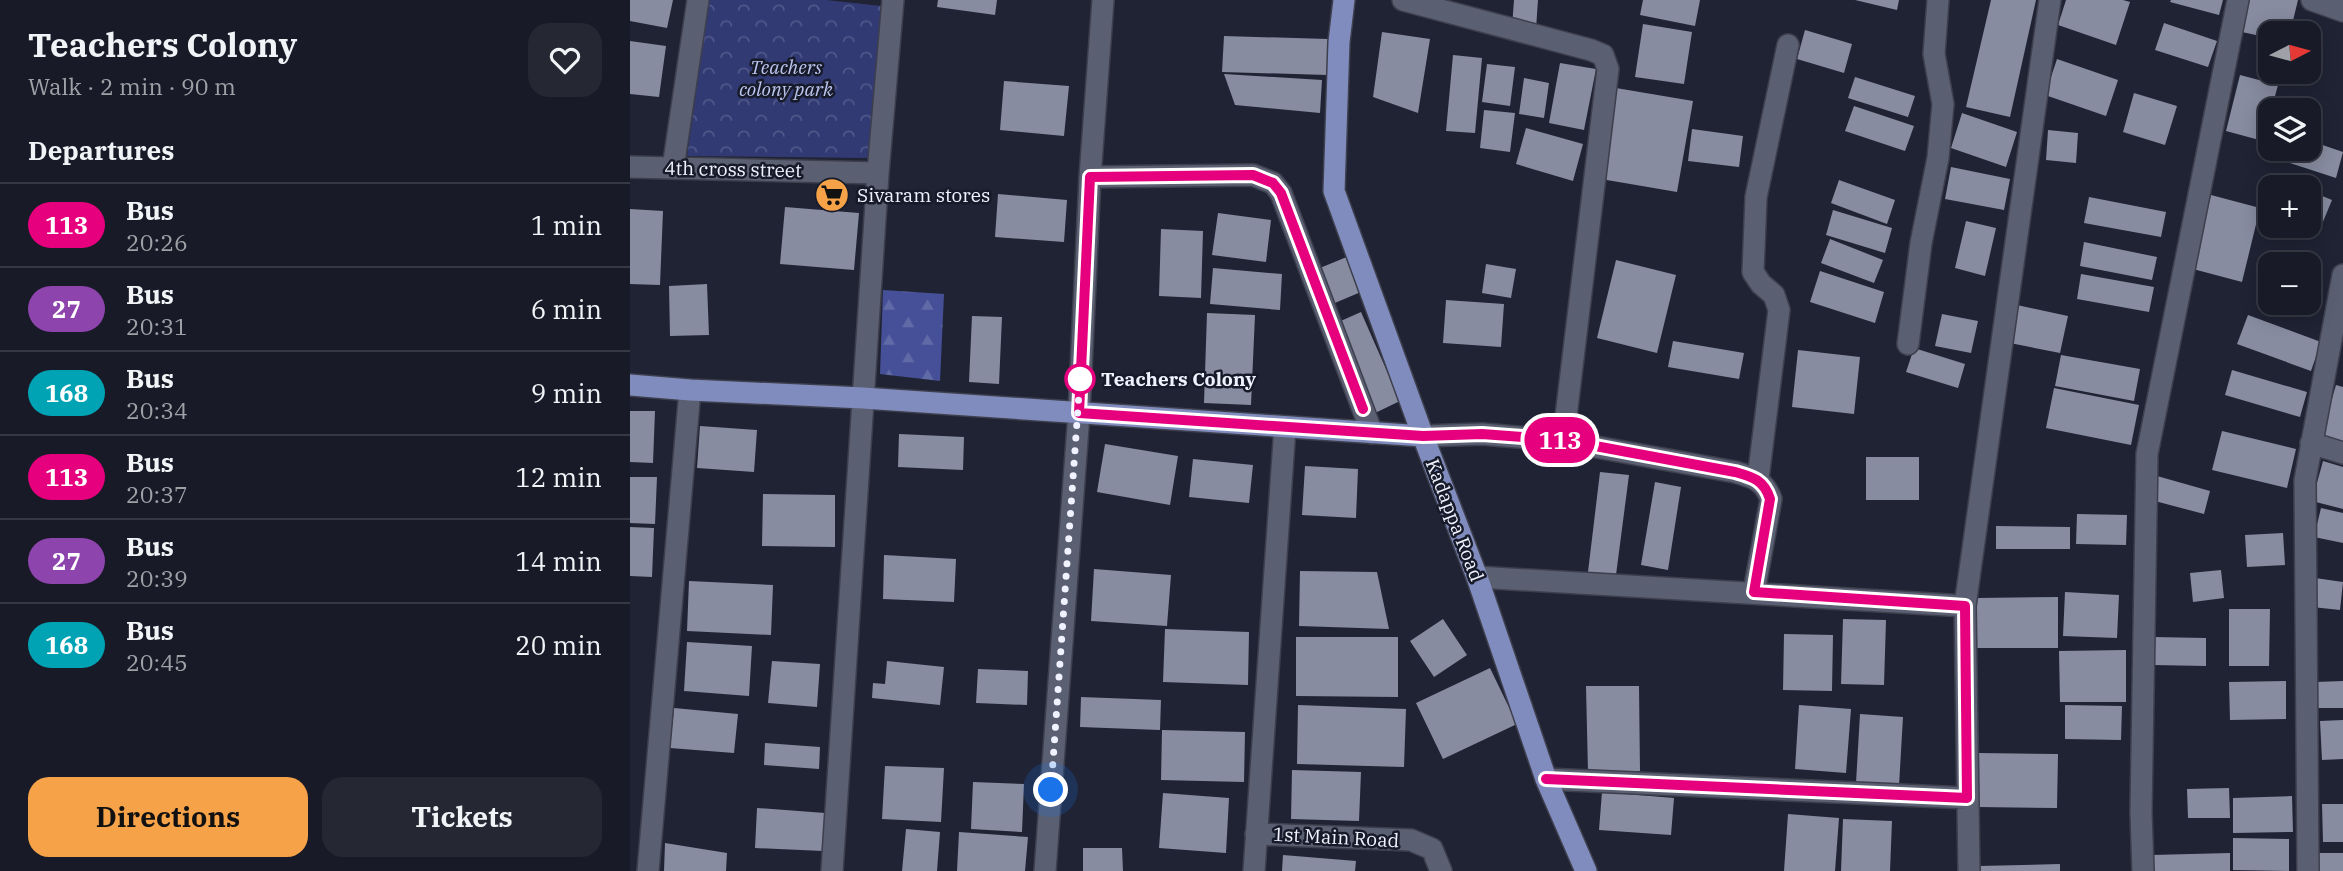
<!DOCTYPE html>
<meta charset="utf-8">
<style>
:root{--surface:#181a27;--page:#252733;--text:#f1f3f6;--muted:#9fa1a7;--line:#363844;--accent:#f6a248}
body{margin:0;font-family:"IBM Plex Serif",serif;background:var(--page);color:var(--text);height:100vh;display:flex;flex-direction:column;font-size:26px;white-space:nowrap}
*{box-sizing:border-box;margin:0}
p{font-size:23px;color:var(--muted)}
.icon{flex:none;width:38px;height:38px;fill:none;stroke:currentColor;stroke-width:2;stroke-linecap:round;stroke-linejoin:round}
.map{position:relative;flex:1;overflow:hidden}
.panel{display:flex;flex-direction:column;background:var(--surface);width:630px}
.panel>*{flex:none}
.badge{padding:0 14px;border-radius:23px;font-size:24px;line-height:46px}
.needle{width:46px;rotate:84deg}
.fabs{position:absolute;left:1628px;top:21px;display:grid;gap:14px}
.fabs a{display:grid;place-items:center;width:63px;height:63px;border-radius:14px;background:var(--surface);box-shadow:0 4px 18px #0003,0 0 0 2px var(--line);font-size:35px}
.you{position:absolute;width:35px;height:35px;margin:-18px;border:5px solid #fff;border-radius:50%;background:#1a73e8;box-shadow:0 0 0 10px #1a73e833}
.map>.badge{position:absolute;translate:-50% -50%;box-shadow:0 0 0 4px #fff}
h2{padding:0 28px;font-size:26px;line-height:63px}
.round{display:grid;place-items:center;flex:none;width:74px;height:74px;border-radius:21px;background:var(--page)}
.summary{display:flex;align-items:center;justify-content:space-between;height:119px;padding:0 28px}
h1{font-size:33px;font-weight:700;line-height:52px}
.action{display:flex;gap:14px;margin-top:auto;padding:14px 28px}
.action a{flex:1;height:80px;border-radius:21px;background:var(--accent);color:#111;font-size:28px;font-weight:700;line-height:80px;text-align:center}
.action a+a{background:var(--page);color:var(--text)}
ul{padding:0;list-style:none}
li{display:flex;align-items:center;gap:21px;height:84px;padding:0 28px;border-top:2px solid var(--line)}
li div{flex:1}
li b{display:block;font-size:26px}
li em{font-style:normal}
li .badge{min-width:77px;font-weight:700;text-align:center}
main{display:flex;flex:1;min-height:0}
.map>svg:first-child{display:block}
</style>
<main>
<section class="panel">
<div class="summary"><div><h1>Teachers Colony</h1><p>Walk · 2 min · 90 m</p></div><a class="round"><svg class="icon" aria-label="heart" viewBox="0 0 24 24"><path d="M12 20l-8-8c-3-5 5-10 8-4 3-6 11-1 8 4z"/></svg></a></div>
<h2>Departures</h2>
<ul>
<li><span class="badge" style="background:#e6007e;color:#fff">113</span><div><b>Bus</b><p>20:26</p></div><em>1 min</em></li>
<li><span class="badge" style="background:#8e44ad;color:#fff">27</span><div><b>Bus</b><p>20:31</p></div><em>6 min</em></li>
<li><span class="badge" style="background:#00a3b4;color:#fff">168</span><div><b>Bus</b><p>20:34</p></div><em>9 min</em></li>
<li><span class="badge" style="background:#e6007e;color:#fff">113</span><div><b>Bus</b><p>20:37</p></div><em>12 min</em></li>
<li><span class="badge" style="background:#8e44ad;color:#fff">27</span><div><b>Bus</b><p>20:39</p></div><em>14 min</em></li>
<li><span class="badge" style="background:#00a3b4;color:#fff">168</span><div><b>Bus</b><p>20:45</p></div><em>20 min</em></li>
</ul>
<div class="action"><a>Directions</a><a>Tickets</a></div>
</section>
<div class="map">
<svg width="1713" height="871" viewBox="0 0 1713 871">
<defs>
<pattern id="forest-firs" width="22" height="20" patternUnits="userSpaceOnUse" patternTransform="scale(1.75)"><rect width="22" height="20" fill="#455098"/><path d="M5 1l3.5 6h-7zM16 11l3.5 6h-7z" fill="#606aa7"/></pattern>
<pattern id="park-crowns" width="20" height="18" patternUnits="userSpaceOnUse" patternTransform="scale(1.75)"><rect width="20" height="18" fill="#323a74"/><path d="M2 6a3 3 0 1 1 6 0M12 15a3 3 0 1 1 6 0" fill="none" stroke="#505789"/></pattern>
</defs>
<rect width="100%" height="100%" fill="#202334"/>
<path fill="url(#forest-firs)" d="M253 290 314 294 310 381 250 374Z"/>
<path fill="url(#park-crowns)" d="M79 0H196L251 6 238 158 57 156Z"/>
<path fill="#878ca0" d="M0 0H43L37 28 0 21Z
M308 0H367L365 15 307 7Z
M884 0H908L906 29 882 27Z
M1013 0H1070L1065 26 1010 15Z
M1225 0H1269L1267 10Z
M1361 0H1406L1380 117 1336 107Z
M1436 0H1493L1500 2 1486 45 1428 25Z
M1541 0H1593L1589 15 1540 2Z
M1619 0H1668L1660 33H1640V38L1612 32Z
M1534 23 1587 41 1578 67 1525 50Z
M1013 24 1062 32 1054 84 1005 77Z
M1175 30 1222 44 1214 73 1167 59Z
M752 32 800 39 788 113 743 97Z
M594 36 698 39 697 75 592 72Z
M0 41 36 46 29 97 0 94Z
M823 55 852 58 845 133 816 131Z
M1427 59 1488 80 1476 116 1415 95Z
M930 63 966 69 954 130 919 123Z
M857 64 885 67 880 106 852 102Z
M594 74 692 80 690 113 605 105Z
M1610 75 1648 85 1633 141 1596 131Z
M1225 77 1285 96 1278 117 1218 98Z
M894 78 919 83 914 118 889 114Z
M374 81 439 86 434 136 370 130Z
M986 88 1063 101 1047 192 971 179Z
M1504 93 1547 106 1535 145 1493 132Z
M1224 106 1284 126 1275 151 1215 131Z
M854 110 885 113 880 152 850 148Z
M1332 113 1387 132 1376 167 1321 148Z
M896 128 953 144 943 181 886 164Z
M1062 129 1113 136 1109 167 1058 161Z
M1418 130 1448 133 1446 163 1416 160Z
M1678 140 1713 152 1706 178 1638 156 1640 149H1678Z
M1321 167 1380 179 1374 210 1315 199Z
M1209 180 1265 200 1257 224 1201 203Z
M1678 190 1702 200 1690 229 1678 224Z
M368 194 437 200 434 242 365 237Z
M1581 195 1630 208 1612 282 1563 269Z
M1459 197 1536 212 1531 237 1454 223Z
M155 207 229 213 224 270 150 264Z
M0 209 33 211 30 285 0 284Z
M1203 210 1262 228 1255 253 1196 235Z
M588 213 641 220 636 262 582 255Z
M1336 221 1366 228 1355 276 1325 268Z
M531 229 573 231 571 298 529 296Z
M1200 239 1253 260 1244 283 1191 263Z
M1454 242 1527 257 1522 280 1450 266Z
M724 254 738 289 700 305 685 270Z
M986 260 1046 275 1027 353 967 338Z
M856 264 886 269 881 298 852 293Z
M583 268 652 274 650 310 580 304Z
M1190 271 1254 292 1245 323 1180 302Z
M1451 274 1524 287 1519 312 1447 299Z
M77 284 79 335 40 336 39 286Z
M816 300 874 304 871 347 813 343Z
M1387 305 1438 316 1430 353 1380 343Z
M731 312 770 401 743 414 704 324Z
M577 313 625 315 621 405 574 403Z
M1312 314 1348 321 1341 353 1305 346Z
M1618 315 1691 342 1681 371 1607 344Z
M342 316 372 317 369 384 339 382Z
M1043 341 1114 353 1109 379 1038 367Z
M1284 348 1335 364 1328 388 1276 372Z
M1168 350 1230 357 1224 414 1162 407Z
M1431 355 1510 369 1504 401 1425 386Z
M1602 370 1677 392 1670 417 1595 395Z
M1706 385 1713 387V442L1691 436Z
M1424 388 1509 405 1501 445 1416 428Z
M0 411H25L23 463 0 462Z
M70 426 127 430 124 472 67 468Z
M1592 431 1666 449 1657 488 1582 470Z
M269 434 334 437 333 470 268 467Z
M475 444 548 456 540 505 467 492Z
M1236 457H1289V500H1236Z
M563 459 623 465 619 503 559 497Z
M1693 461 1713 467V509L1682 501Z
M675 466 728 469 726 518 672 515Z
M970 472 999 475 986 575 958 572Z
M1527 476 1580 491 1574 514 1521 500Z
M0 477H27L25 524 0 523Z
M1025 482 1051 487 1038 570 1011 565Z
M133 494 205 495V547L132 546Z
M1691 508 1713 513V543L1684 537Z
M1447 514 1497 515 1496 545 1446 544Z
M1366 526 1440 527V549H1366Z
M0 527 24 528 22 577 0 576Z
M1653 533 1655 565 1617 567 1615 535Z
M254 555 326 559 324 602 253 599Z
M464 569 541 575 537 626 461 621Z
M1591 570 1594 598 1563 602 1560 573Z
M670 571 747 572 759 629 669 626Z
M1685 578 1713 582 1710 610 1682 607Z
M59 581 143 585 141 635 57 631Z
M1435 592 1489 595 1487 638 1433 636Z
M1428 597V648H1347V598Z
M1599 609H1640L1639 666H1599Z
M813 619 837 655 804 677 780 641Z
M1213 619 1256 620 1254 685 1211 684Z
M535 629 619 632 618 685 533 682Z
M1154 634 1203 635 1202 691 1153 690Z
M666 637H768V697L666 696Z
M1523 637 1576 638V666L1523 665Z
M57 642 122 646 119 696 54 691Z
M1496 650V702H1430L1429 651Z
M142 661 190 664 187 707 138 703Z
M257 661 314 667 310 705 242 698 243 683 255 684Z
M860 668 887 724 813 759 786 703Z
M348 669 398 671 397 705 346 703Z
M1656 681V719L1600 720 1599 682Z
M1713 681V708H1685V682Z
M956 686H1009L1010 771 958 772Z
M451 697 531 700 530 730 450 727Z
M668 705 776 709 774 767 667 764Z
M1169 705 1221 709 1216 773 1165 769Z
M1435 705 1492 706 1491 740 1435 739Z
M44 708 108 714 104 753 40 748Z
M1230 714 1273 717 1269 786 1226 783Z
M1713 720V759L1692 760 1690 721Z
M532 730 615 732 614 782 531 780Z
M135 743 190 747 189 769 134 765Z
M1348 753 1428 754 1427 808 1347 807Z
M255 766 314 768 311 822 252 819Z
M662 770 731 772 729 821 661 819Z
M343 782 394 784 392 832 341 829Z
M1599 788 1600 818H1558L1557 789Z
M972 792 1044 798 1041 835 969 830Z
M533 793 599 798 596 853 529 848Z
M1662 796 1663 832 1603 833V798Z
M1692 804H1713V842H1693Z
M127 808 195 813 193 851 125 848Z
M1158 814 1209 818 1205 871H1154Z
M1213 819 1262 821 1260 871H1211Z
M276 829 310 832 307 871H272Z
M329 832 398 837 395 871H327Z
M1603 838 1659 839V871L1603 870Z
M35 843 97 853 96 871H34Z
M453 848H492L493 871H453Z
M1600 853V871H1523L1522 855Z
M1689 853H1713V871H1689Z
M653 855 726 861 725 871H652Z
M1430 864V871H1350L1349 866Z"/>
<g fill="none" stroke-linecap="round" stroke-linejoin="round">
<g stroke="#3d3f4d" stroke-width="24">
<path id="minor" d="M773 0 961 50 973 55 978 69 933 441
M1682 0 1713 11
M0 167 248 173
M43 168 68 0
M460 177 623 175 643 183 651 193 742 433
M1278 344 1291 243 1308 158 1313 104 1304 54 1308 0
M793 436 852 434 933 441 1105 472C1123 477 1134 480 1141 499L1124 592
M1681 443 1713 453
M1128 479 1149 310 1144 295 1131 284 1123 272 1126 197 1158 45
M847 577 1335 606
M916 779 1337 798
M626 834 781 840 802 849 811 871
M18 871 60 390
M202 871 248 173 263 0
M415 871 449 413 460 177 473 0
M624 871 655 427
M1339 871 1335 606 1420 0
M1513 871 1511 812 1517 454 1608 0
M1678 871 1675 480 1713 275"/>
</g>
<g stroke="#3d3f4d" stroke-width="24">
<path id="major" d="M714 0 709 42 704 191 793 436 847 577 916 779 956 871
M0 385 60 390 233 398 793 436"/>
</g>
<use href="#minor" stroke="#5a5f72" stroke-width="21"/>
<use href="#major" stroke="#818cbe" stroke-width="21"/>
</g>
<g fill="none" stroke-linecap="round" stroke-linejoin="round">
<g stroke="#fff" stroke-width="16">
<path id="line" d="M733 409 651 193 643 183 623 175 460 177 449 413 793 436 852 434 933 440 1105 472C1123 477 1134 480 1140 499L1124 592 1335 606 1337 798 916 779"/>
</g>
<use href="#line" stroke="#e6007e" stroke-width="10"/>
<path stroke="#f0f3ff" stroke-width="7" stroke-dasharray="0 12.6" d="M421 790 450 379"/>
</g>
<defs>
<g id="supermarket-disc" transform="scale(1.75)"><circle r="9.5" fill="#f6a248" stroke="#171a29"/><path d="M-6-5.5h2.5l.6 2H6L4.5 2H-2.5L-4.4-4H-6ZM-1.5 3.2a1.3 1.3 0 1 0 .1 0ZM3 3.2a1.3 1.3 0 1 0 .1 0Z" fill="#111"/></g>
</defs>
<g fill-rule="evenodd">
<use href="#supermarket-disc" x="202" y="195"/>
</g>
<circle fill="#fff" stroke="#e6007e" stroke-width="3.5" cx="450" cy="379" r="14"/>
<g text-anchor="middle" stroke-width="5" stroke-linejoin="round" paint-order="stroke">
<g font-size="19" font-style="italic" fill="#bbc5ee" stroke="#171a29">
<text x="156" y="74">Teachers<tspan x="156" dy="22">colony park</tspan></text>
</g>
<g font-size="19" fill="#f0f3ff" stroke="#171a29">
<text transform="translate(103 169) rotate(1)" y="7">4th cross street</text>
<text transform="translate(825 520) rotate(69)" y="7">Kadappa Road</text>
<text transform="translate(706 837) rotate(3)" y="7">1st Main Road</text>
</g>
<g font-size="19" fill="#f0f3ff" stroke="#171a29" text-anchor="start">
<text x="227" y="202">Sivaram stores</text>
</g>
<g font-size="19" font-weight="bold" fill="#f0f3ff" stroke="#171a29" text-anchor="start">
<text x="471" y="386">Teachers Colony</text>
</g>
</g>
</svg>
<div class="fabs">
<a><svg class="needle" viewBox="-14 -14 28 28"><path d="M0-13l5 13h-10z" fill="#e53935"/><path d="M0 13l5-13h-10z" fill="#9fa1a7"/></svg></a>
<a><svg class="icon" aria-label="layers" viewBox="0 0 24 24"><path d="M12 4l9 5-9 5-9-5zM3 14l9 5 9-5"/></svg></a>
<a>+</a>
<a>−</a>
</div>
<div class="you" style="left:421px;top:790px"></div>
<b class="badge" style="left:930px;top:440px;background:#e6007e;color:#fff">113</b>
</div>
</main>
